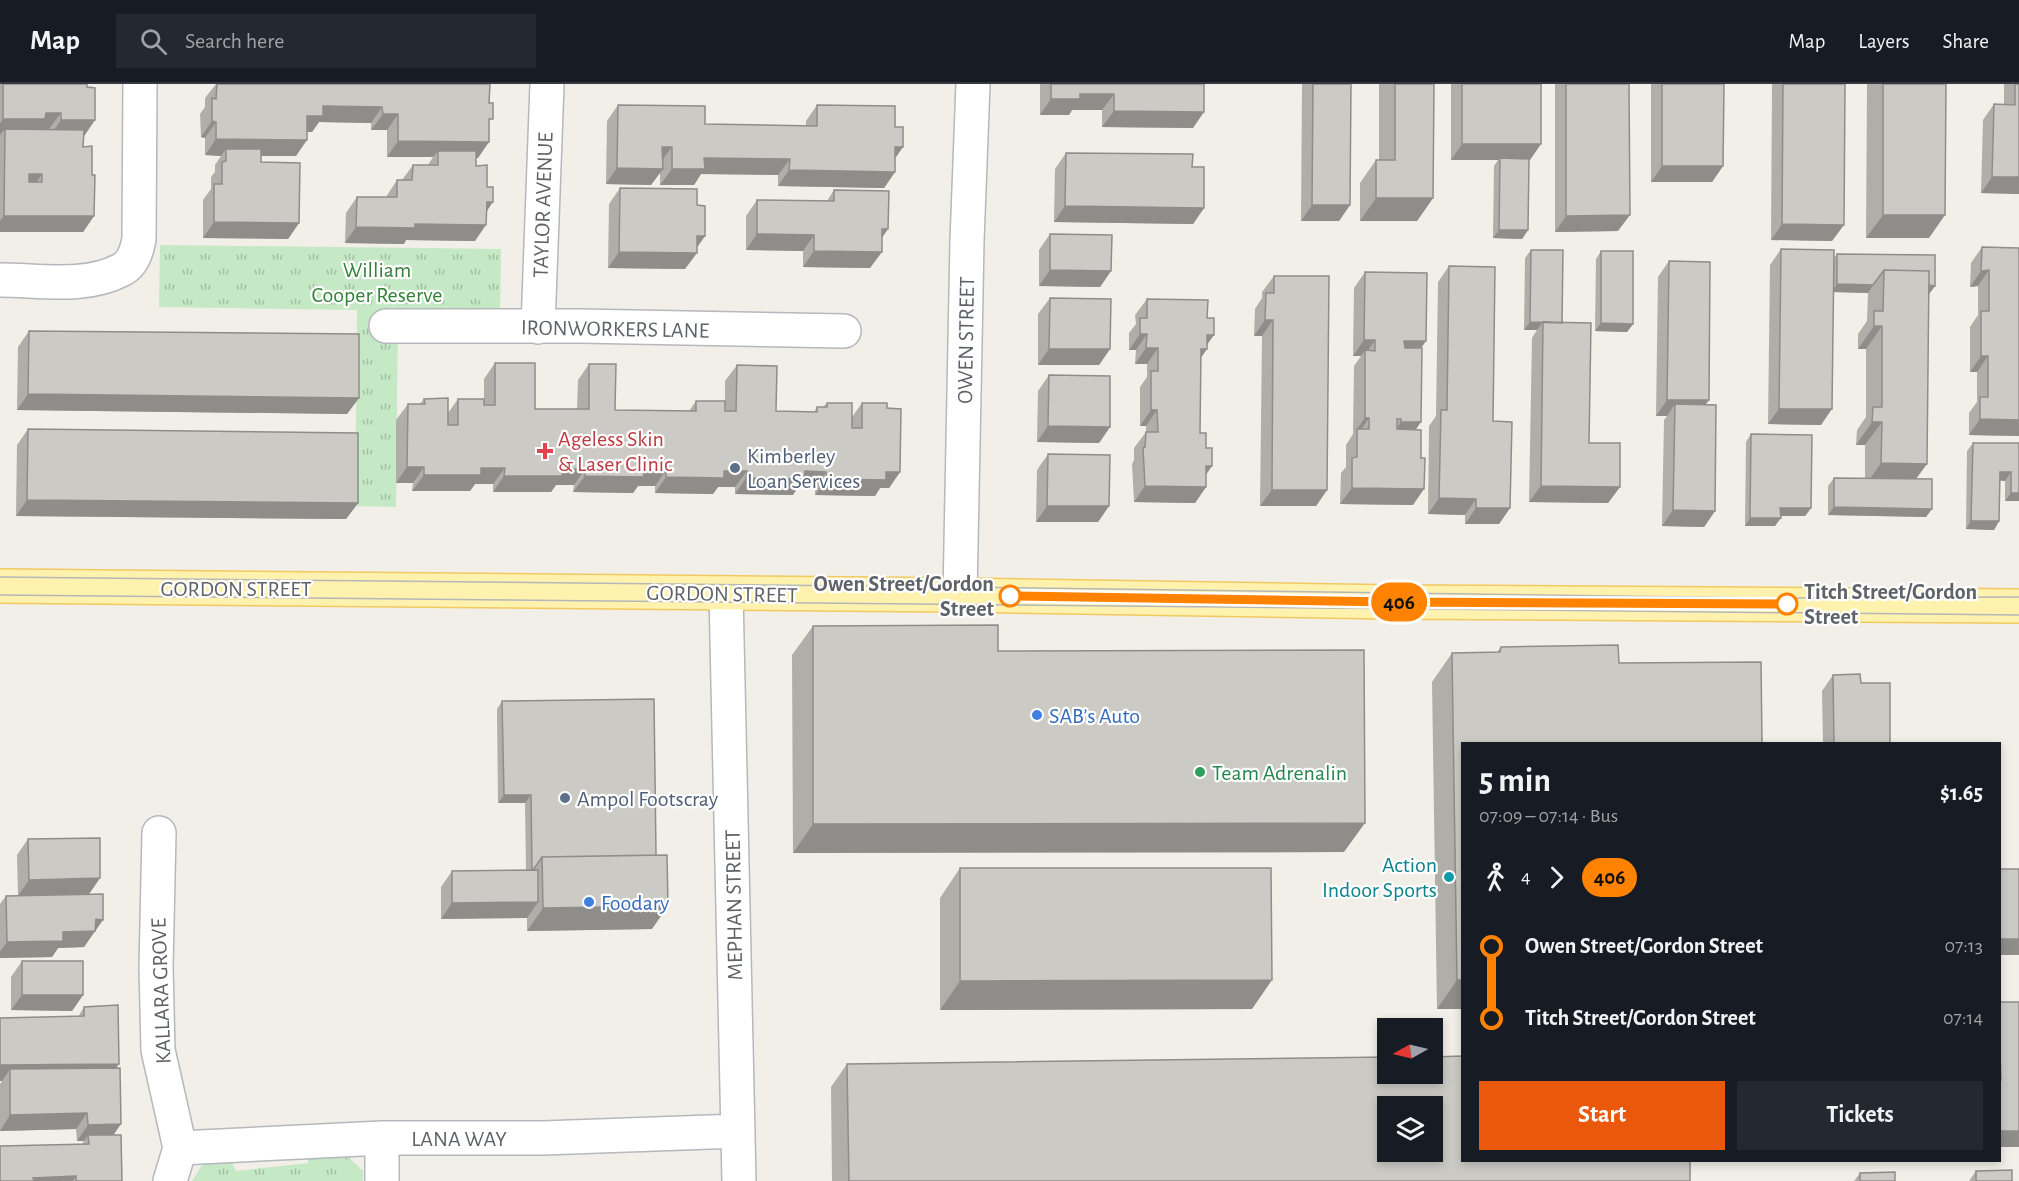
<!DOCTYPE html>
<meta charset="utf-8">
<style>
:root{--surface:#171b24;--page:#242831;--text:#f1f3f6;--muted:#9ea1a6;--line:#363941;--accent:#ea580c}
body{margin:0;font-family:"Alegreya Sans",sans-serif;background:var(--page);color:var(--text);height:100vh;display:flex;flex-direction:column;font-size:22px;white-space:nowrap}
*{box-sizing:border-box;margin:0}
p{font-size:20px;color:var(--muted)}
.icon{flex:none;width:33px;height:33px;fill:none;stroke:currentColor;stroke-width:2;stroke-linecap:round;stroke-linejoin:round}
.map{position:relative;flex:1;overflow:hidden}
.sheet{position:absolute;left:1461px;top:658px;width:540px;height:420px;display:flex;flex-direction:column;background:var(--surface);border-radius:0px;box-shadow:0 3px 9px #0003}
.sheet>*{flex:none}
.badge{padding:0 12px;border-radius:20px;font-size:21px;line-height:39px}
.needle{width:39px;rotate:262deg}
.fabs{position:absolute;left:1377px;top:934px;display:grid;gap:12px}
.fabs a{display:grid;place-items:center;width:66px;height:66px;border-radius:0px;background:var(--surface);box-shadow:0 3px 9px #0003;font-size:30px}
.map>.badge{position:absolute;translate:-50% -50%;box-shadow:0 0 0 3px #fff}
.legs{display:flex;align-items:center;gap:9px;height:66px;padding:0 18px;font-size:20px}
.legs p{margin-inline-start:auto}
.summary{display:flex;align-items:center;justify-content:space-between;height:102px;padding:0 18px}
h1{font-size:33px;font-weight:600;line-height:45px}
.action{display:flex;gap:12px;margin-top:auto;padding:12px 18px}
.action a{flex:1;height:69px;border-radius:0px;background:var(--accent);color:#fff;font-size:24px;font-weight:600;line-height:69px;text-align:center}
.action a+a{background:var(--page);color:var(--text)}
ul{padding:0 18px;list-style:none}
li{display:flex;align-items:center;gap:21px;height:72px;font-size:22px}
li i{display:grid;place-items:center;width:9px;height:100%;margin:0 8px;background:currentColor}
li i::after{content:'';width:15px;height:15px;margin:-8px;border:4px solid;border-radius:50%;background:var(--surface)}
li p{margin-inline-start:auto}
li:first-child i{background:linear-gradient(#0000 50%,currentColor 0)}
li:last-child i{background:linear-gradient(currentColor 50%,#0000 0)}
header{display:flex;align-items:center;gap:36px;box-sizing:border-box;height:84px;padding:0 30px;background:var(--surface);border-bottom:2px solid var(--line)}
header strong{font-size:28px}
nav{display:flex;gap:33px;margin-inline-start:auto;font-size:21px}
.search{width:420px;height:54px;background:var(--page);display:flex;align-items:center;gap:15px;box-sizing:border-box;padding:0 21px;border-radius:0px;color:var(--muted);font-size:22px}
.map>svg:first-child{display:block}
</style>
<header>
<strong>Map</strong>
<div class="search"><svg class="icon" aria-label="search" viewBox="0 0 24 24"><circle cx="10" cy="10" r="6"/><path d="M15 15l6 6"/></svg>Search here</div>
<nav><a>Map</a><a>Layers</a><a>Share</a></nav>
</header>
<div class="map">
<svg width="2019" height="1097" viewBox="0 0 2019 1097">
<defs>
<pattern id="park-tufts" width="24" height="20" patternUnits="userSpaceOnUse" patternTransform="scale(1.5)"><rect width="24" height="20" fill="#c5e8c5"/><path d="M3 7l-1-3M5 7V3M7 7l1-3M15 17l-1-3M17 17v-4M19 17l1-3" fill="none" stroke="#a3c0a4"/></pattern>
</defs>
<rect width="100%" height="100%" fill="#f1efe8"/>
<path fill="url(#park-tufts)" d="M160 161 501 165 500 227 398 226 396 423 355 422 357 226 159 223Z
M310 1065 344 1069 363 1087V1097H192L202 1081 230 1075 236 1087 308 1079Z"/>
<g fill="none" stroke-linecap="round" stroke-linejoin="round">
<g stroke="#b5b8bc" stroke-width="36">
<path id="minor" d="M0 196C39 196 85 205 121 186 132 181 137 167 139 155L140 0
M386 242H580L844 247
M538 243 547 0
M726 509 739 1097
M960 511 967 157 973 0
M159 749 156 883 158 966 180 1064 170 1097
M382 1054V1097
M180 1064 382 1054H543L738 1047"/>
</g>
<g stroke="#f2c960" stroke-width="36">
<path id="major" d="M0 502 960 511 1392 518 2019 522"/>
</g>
<use href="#minor" stroke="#fff" stroke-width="33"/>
<use href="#major" stroke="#fff2af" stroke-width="33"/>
<path stroke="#b6b7b8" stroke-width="1.5" d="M0 493 961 503 1763 514 2019 513
M0 511 2019 531"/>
</g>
<path fill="#afaea9" d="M0 0H87V3L95 36 84 52 83 63 92 91 94 132 83 148H0Z
M216 0H490L489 40 478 74H476V82L486 128 475 157 406 156 404 160 345 159 346 129 357 113H386L397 96H402L413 81H428L433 73H387V46H371V39L319 38 312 48H307L296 72H261V78L299 139 288 155 203 154V116L211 105V93L215 88V81L221 72 205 71V54L201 53 200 30 205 23V14Z
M1040 0H1204L1193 44 1102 43V26H1072L1069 31H1040Z
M1302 0H1351L1350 121 1339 137H1301Z
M1379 0H1434L1433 114 1417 137H1360V99L1376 76H1379Z
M1451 0H1541L1530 76H1529L1528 146 1522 155 1493 154 1494 82 1498 76H1451Z
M1555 0H1629L1618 147 1555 148Z
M1651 0H1724L1723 82 1712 98H1651Z
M1772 0H1845L1832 157 1771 156Z
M1867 0H1946L1929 154H1866Z
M2004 0H2019V110L1981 109 1983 36 1994 20H2004Z
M618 21 705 40 806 42V37L817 21 895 74V88L884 104 778 102V91L701 90 694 101H660V88L651 101 606 100 607 37Z
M1066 69 1192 83 1204 124 1193 140 1054 138 1055 85Z
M620 104 697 164 685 185 608 184 609 120Z
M834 106 882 154 870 184 803 183V167L746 166V132L757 116 827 117Z
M1050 150 1111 187 1100 203 1039 202V166Z
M1982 163 2019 164V352L1969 351V329L1977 318V288H1970V243L1978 231V202L1970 203 1971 179Z
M1781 165 1834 174 1837 170 1935 202 1929 210 1916 395 1926 433 1828 431V402L1834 394H1865V361H1856L1857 346 1866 333V265H1858V250L1867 237 1868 209 1834 208 1821 341 1768 340 1770 181Z
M1531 166 1562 239 1589 359 1620 403 1608 419 1529 418 1532 254 1537 246H1524L1525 174Z
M1601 167 1633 240 1627 248 1595 247 1596 175Z
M1669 177 1709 316 1705 321 1715 427 1704 443 1662 442 1664 336 1667 332H1656L1658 193Z
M1449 182 1493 337 1510 424 1499 440H1465V431L1428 430 1429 342 1436 332 1438 198Z
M1365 188 1421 264 1416 346 1413 421 1340 420 1341 389 1346 383V361L1353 350 1354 282 1361 272H1353L1354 204Z
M1274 192 1327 406 1316 422H1260L1262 252H1254L1255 225 1262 214V208Z
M1050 214 1110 265 1099 281H1038V230Z
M1147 215 1207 260 1201 274 1200 349 1206 390V403L1195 419 1134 418 1132 380 1134 376V364L1146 348V342H1140V303L1147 293V280H1135L1136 266H1129V249L1136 240 1135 231Z
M29 247 359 314 347 330 17 326 18 263Z
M495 279 535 325H577L578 296 589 280 615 326 689 327 696 317 725 327V297L737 281 776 327 814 328 817 323H823L827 319 852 333 862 319 887 324 900 388 889 404H880L875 412 815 411V404L798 403 793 411 735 410V403L725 402 718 403 713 410 655 409V402H638L633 409 573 408 574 401H556L551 408H493V400H475L470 407H412L413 399H396V336L408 320H420L424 315 448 329 458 315H484V295Z
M1049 291 1110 343 1099 359 1037 358 1038 307Z
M28 345 358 419 346 435 16 432 17 361Z
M1751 350 1811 424 1805 432H1781L1775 442H1745L1746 358Z
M1973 359H2019V417H2005V397L2000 396 1999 437 1994 446 1966 445 1967 367Z
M1048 370 1109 422 1098 438H1036L1037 386Z
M813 542 998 567 1344 768 793 769 792 571Z
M1501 563 1619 579 1462 925H1437L1432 598 1452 569 1497 568Z
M1833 591 1861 599 1890 660H1823L1822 607Z
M502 617 652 845 527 847V833L441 835V803L452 787 526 786 525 719H498L497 625Z
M28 755 100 794 89 810 18 812 17 771Z
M960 784 1252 925 940 926V814Z
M6 812 95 846 84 863 58 864 52 873 0 874V820Z
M22 877 83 911 72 927 11 926V893Z
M2000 918H2019V1063H2000Z
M84 923 116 984 113 1051 122 1097H0L82 1060 84 1057H77L76 1045 0 1047V1000L2 997 0 935 78 933Z
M847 980 1690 1097H832L831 1003Z
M1976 1087 2012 1097H1969Z
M1860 1089 1895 1097H1854Z"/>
<path fill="#8f8d8a" d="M1080 10H1114L1102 26H1072L1069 31H1040L1051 15Z
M323 22 382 23 371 39 319 38 312 48H296L307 32Z
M1114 27 1204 28 1193 44 1102 43Z
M46 29H61L49 45H5L0 51V39L3 35Z
M383 30H398L387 46H371Z
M61 36H95L84 52H50Z
M212 37 216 38 205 54 201 53Z
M216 55 307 56 296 72H226V65L221 72 205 71Z
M398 57 489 58 478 74 438 73V67L433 73H387Z
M1462 60H1541L1530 76H1500V74L1498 76H1451Z
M662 63H672L660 79Z
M895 63H903L892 79Z
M704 74 790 75 778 91 701 90 694 101H660L672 85Z
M1662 82H1723L1712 98H1651Z
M617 84 663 85 651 101 606 100Z
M789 86 895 88 884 104 778 102Z
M29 90H42L31 106H18Z
M1992 93H2019V110L1981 109Z
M1376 114H1433L1417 137H1360Z
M487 118H493L482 134Z
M1312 121H1350L1339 137H1301Z
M1065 122 1204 124 1193 140 1054 138Z
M1630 131 1618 147 1555 148 1566 132Z
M1883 131H1945L1929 154H1866Z
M4 132H94L83 148H0V137Z
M214 138 299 139 288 155 203 154Z
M415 140 486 141 475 157 406 156 404 160 345 159 356 143Z
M1782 140 1844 141 1832 157 1771 156Z
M882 145H888L877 161Z
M1499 146H1528L1522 155 1493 154Z
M757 150 814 151 803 167 746 166Z
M697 152H705L694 168Z
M814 167 882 168 870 184 803 183Z
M619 168 697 169 685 185 608 184Z
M1050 186 1111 187 1100 203 1039 202Z
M1989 186 1978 202 1970 203 1981 187Z
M1837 200 1873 201 1868 209 1831 208Z
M1883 201 1935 202 1929 210Z
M1265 236H1273L1262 252H1254Z
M1530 238H1543L1537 246H1524Z
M1601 239 1633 240 1627 248 1595 247Z
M1874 242H1882L1866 265H1858Z
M1140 250H1147L1136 266H1129Z
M1207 251H1214L1204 265H1207L1196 281H1190Z
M1364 256H1375L1365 271V266L1361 272H1353Z
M1404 257H1426L1415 273H1393Z
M1146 264H1158L1147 280H1135Z
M1049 265H1110L1099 281H1038Z
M1981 272H1988L1977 288H1970Z
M28 310 359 314 347 330 17 326Z
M1667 316H1709L1697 332 1675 320 1667 332H1656Z
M1779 325H1832L1821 341 1768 340Z
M1151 326H1157L1146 342H1140Z
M1365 334H1369L1358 350 1357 345Z
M1980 335 2019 336V352L1969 351Z
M1401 338H1421L1410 354H1390Z
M1872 338H1882L1865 361H1856Z
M1048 342 1110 343 1099 359 1037 358Z
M1881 379 1927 380 1910 403 1865 402Z
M1206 382H1212L1201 398Z
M407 383H424L413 399H396Z
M481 384H505L493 400H475L470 407H412L424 391Z
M563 385H585L574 401H556L551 408H493L504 392Z
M643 386H666L655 402H638L633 409 573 408 585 392Z
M724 387H747L735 403H718L713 410 655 409 666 393Z
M805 387 826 388 815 404 798 403 793 411 735 410 746 394Z
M886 388H900L889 404H880L875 412 815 411 826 395Z
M2000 388H2011L2005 397 1994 396Z
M1145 402 1206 403 1195 419 1134 418Z
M1541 402 1620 403 1608 419 1529 418Z
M1352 404 1424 405 1413 421 1340 420Z
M1272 406H1327L1316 422H1260Z
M2011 409H2019V417H2005Z
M1439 414 1476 415 1465 431 1428 430Z
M27 416 358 419 346 435 16 432Z
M1047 422H1109L1098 438H1036Z
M1834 423 1932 425 1926 433 1828 431Z
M1476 424H1510L1499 440H1465Z
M1780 424H1811L1805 432H1775Z
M1673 426 1715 427 1704 443 1662 442Z
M1750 434H1781L1775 442H1745Z
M1971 437H1999L1994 446 1966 445Z
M504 711H531L525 719H498Z
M1365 739 1344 768 793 769 813 740Z
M100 794 89 810 18 812 29 796Z
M538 818 527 834 441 835 452 819Z
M668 822 652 845 527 847 543 824Z
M96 835 103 836 84 863 58 864 52 873 0 874V868L7 858 63 848Z
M2000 855H2019V871H2000Z
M1272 896 1252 925 940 926 960 897Z
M1457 896H1462V925H1437Z
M22 911H83L72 927 11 926Z
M119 980 108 996 10 985 2 997H0V981Z
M87 1029 76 1045 0 1047 10 1031Z
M121 1040 110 1056 88 1051 84 1057H77L88 1041Z
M2000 1047H2019V1063H2000Z
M76 1092 73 1097H31L33 1094Z"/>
<path fill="#cccac5" stroke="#8f8d8a" stroke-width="1.5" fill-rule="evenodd" d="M3 0H87V3L95 4V36H61V29H46L45 35H3Z
M217 0H490L489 19H493V35H489V58L398 57V30H383L382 23 323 22V32H307V56L216 55V38L212 37V14L216 15Z
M1051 0H1204V28L1114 27V10H1080V15H1051Z
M1313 0H1351L1350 121H1312Z
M1395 0H1434L1433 114H1376V76H1395Z
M1462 0H1541V60H1462Z
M1566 0H1629L1630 131 1566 132Z
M1662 0H1724L1723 82H1662Z
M1783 0H1845L1844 141 1782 140Z
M1883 0H1946L1945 131H1883Z
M2015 0H2019V93H1992L1994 20 2015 21Z
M618 21 705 22V40L817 42V21L895 22V43H903V63H895V88L789 86 790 75 704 74 705 85H672V63H662L663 85 617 84Z
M5 45 84 46 83 63 92 62V91H95L94 132H4ZM29 90H42V98H29Z
M226 65H261V78L300 79 299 139 214 138V100H222V78L226 77Z
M438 67H476V82L487 81V103H493V118H487L486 141 415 140V144L356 143 357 113H397V96H412L413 81H438Z
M1066 69 1193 70 1192 83H1204V124L1065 122Z
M1500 74 1529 75 1528 146H1499Z
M620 104 697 105V121L705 122V152H697V169L619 168Z
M834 106 889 107 888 145H882V168L814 167V151L757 150V116L834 117Z
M1050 150 1112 151 1111 187 1050 186Z
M1982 163 2019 164V336L1980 335V313H1988V272H1981V227H1989V186L1981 187Z
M1781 165 1834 166 1832 325H1779Z
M1531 166H1563L1562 239 1530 238Z
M1601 167H1633V240L1601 239Z
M1837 170 1935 171V202L1929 201V187L1884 186 1873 201 1837 200Z
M1669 177 1710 178 1709 316H1667Z
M1449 182 1495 183 1493 337 1512 338 1510 424H1476V415L1439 414 1441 326H1447Z
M1884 186 1929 187 1927 380 1881 379 1882 338H1872L1873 323H1882V242H1874V227H1883Z
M1365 188 1427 189 1426 257H1404L1405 264H1422L1421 338H1401V335H1397V345L1421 346V374H1425L1424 405 1352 404V374L1357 373V345H1369V334H1365V266L1375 267V256H1364Z
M1274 192H1329L1327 406H1272L1273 236H1265L1266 209H1274Z
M1050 214 1111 215 1110 265H1049Z
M1147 215 1208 216 1207 234H1214V251H1207V265H1201L1200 349H1206V364H1212V382H1206V403L1145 402 1143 364 1145 363 1146 348H1158L1157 326H1151V287H1158V264H1146L1147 250H1140V234H1147Z
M1543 238 1591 239 1589 359H1620V403L1541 402Z
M29 247 359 250V314L28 310Z
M495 279H535V325H589V280H616L615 326 696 327V317H725V327H736L737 281 777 282 776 327 817 328V323H827V319H852V344H862V319H887V324L901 325 900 388H886V396L826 395V388L805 387 804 395 746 394 747 387H724V394L666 393V386H643L644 393 585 392V385H563L562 392H504L505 384H481V391H424V383H407L408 320H425L424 315 448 314V341H458V315H484V321H495Z
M1049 291 1110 292V343L1048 342Z
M1675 320 1716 321 1715 427 1673 426Z
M28 345 358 349V419L27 416Z
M1751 350 1812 351 1811 424H1780L1781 434H1750Z
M1973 359H2019V409H2011V388H2000L1999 437H1971Z
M1048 370 1110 371 1109 422H1047Z
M1834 394 1932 395V425L1834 423Z
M998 541V567L1364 566 1365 739 813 740V542Z
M1618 561 1619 579 1761 578 1762 660H1462V896H1457L1452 569 1500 568 1501 563Z
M1860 590 1861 599H1890V660H1834L1833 591Z
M654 615 656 771 542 773 533 786H532L531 711H504L502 617Z
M100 754V794L29 796 28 755Z
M667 771 668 822 543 824 542 773Z
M960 784H1271L1272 896 960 897Z
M2000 785H2019V855H2000Z
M538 786V818L452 819V787Z
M103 810V836L96 835 95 847 63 848V857L7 858 6 812Z
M22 877H83V911H22Z
M2000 918H2019V1047H2000V996H2001L2000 970Z
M118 921 119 980 0 981V934L84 932V923Z
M1462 972V1077H1690V1097H849L847 980 1388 973V990H1432V973ZM1388 1023H1432V1068H1388Z
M120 984 121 1040 88 1041 87 1029 10 1031V985Z
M88 1051H121L122 1097H76V1092L33 1094 34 1097H0V1062L89 1060Z
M2012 1086V1097H1976V1087Z
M1895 1088V1097H1860V1089Z"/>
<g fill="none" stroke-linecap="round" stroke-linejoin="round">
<g stroke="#fff" stroke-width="14">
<path id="line-1" d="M1010 512 1392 518 1787 520"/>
</g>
<use href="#line-1" stroke="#ff8200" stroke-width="9"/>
</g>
<path fill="#e0444e" stroke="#fff" stroke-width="2" d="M542 358h6v6h6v6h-6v6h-6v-6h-6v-6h6z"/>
<g fill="#5c6f8a" stroke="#fff" stroke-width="2">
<circle cx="735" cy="384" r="6"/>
<circle cx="565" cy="714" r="6"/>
</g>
<g fill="#fff" stroke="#ff8200" stroke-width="3">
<circle cx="1010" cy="512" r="10"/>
<circle cx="1787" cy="520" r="10"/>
</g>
<g fill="#3f7fe0" stroke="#fff" stroke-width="2">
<circle cx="1037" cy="631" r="6"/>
<circle cx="589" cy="818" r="6"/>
</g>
<circle fill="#2e9e5b" stroke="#fff" stroke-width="2" cx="1200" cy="688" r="6"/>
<circle fill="#0f9aa8" stroke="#fff" stroke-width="2" cx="1449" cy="793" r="6"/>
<g text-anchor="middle" stroke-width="4.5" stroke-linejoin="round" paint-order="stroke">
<g font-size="22" fill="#5f6368" stroke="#fff">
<text transform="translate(542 121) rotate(-88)" y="8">TAYLOR AVENUE</text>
<text transform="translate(615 244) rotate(1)" y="8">IRONWORKERS LANE</text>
<text transform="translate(965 256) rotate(-89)" y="8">OWEN STREET</text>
<text x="236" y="512">GORDON STREET</text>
<text transform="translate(722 509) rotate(1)" y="8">GORDON STREET</text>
<text transform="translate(733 821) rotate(-91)" y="8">MEPHAN STREET</text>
<text transform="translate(160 907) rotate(-92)" y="8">KALLARA GROVE</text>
<text x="459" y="1062">LANA WAY</text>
</g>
<g font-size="22" fill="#348238" stroke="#fff">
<text x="377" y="193">William<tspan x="377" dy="25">Cooper Reserve</tspan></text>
</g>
<g font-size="22" fill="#be3a42" stroke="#fff" text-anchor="start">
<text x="558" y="362">Ageless Skin<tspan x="558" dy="25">&amp; Laser Clinic</tspan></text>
</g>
<g font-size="22" fill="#4e5e75" stroke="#fff" text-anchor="start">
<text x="747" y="379">Kimberley<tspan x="747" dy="25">Loan Services</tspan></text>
<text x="577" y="722">Ampol Footscray</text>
</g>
<g font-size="22" font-weight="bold" fill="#5f6368" stroke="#fff" text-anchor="end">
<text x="994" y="507">Owen Street/Gordon<tspan x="994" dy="25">Street</tspan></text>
<text x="1804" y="515" text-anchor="start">Titch Street/Gordon<tspan x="1804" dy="25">Street</tspan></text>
</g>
<g font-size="22" fill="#366cbe" stroke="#fff" text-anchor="start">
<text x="1049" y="639">SAB’s Auto</text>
<text x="601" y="826">Foodary</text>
</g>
<g font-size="22" fill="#27864d" stroke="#fff" text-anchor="start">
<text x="1212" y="696">Team Adrenalin</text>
</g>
<g font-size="22" fill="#0d838f" stroke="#fff" text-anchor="end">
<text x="1437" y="788">Action<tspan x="1437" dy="25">Indoor Sports</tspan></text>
</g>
</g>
</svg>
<div class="fabs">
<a><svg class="needle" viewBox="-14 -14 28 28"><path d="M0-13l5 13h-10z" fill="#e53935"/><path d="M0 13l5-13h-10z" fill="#9ea1a6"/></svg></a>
<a><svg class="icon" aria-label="layers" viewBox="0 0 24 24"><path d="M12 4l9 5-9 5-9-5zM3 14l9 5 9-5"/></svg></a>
</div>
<b class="badge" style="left:1399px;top:518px;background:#ff8200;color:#111">406</b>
<section class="sheet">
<div class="summary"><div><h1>5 min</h1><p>07:09 – 07:14 · Bus</p></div><b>$1.65</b></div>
<div class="legs"><svg class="icon" aria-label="walk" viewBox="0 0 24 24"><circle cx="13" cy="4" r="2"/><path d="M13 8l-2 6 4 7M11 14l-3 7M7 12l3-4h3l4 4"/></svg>4<svg class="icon" aria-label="forward" viewBox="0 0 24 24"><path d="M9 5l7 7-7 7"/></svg><b class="badge" style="background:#ff8200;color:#111">406</b></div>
<ul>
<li><i style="color:#ff8200"></i><b>Owen Street/Gordon Street</b><p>07:13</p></li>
<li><i style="color:#ff8200"></i><b>Titch Street/Gordon Street</b><p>07:14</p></li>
</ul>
<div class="action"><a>Start</a><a>Tickets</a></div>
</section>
</div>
